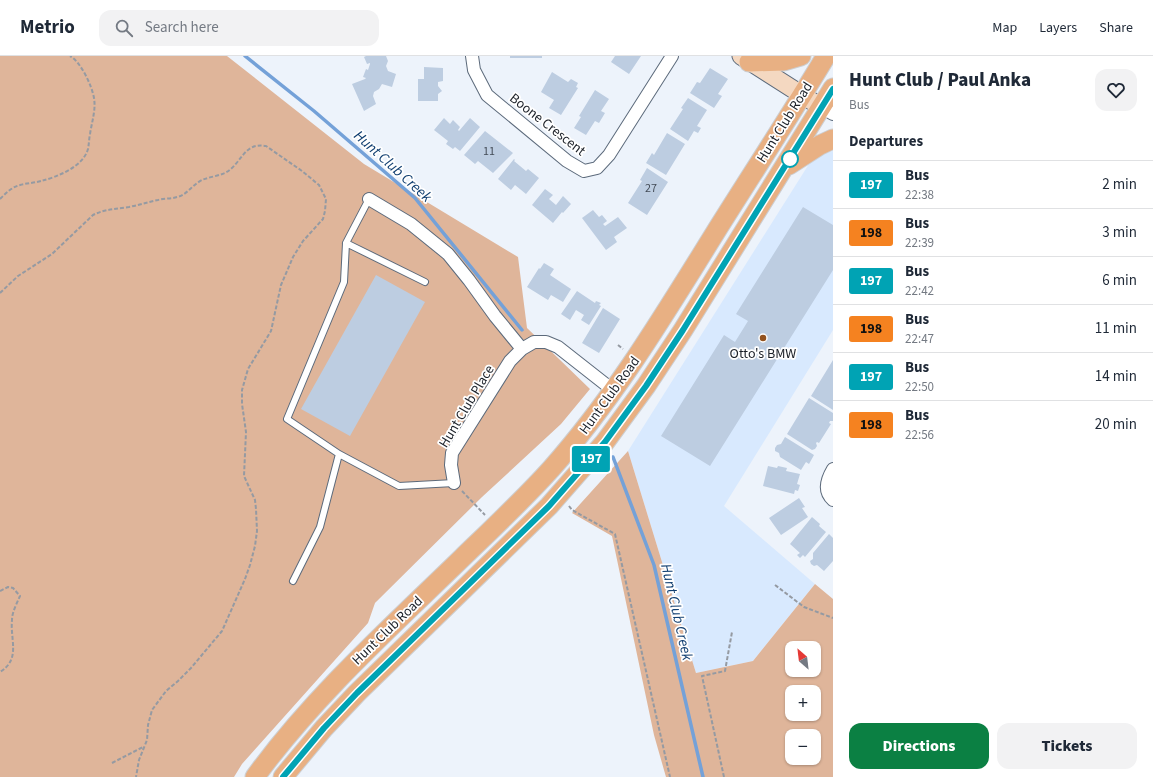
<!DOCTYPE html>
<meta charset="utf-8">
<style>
:root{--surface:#fff;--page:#f2f2f3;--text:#1f2937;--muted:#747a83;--line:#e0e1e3;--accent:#0b8043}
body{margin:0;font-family:"Source Sans 3",sans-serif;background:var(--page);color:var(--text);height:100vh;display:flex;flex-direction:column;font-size:15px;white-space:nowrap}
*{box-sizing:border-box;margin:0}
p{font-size:13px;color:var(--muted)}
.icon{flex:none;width:22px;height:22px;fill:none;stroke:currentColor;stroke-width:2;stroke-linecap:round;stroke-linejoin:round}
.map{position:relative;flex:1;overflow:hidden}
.side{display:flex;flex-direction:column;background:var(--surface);width:320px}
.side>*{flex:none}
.badge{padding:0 8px;border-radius:3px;font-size:14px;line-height:26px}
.needle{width:26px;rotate:332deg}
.fabs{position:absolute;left:785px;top:585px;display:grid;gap:8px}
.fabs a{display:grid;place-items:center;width:36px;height:36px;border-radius:8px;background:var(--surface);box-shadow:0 1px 3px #0004;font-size:20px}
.map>.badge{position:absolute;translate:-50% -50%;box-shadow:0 0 0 2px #fff}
h2{padding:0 16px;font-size:15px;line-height:36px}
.round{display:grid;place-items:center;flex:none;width:42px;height:42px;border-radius:12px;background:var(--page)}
.summary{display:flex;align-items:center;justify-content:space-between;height:68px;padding:0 16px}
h1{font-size:19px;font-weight:800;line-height:30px}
.primary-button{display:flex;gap:8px;margin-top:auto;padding:8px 16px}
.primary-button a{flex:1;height:46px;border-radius:12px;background:var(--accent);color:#fff;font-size:16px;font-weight:800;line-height:46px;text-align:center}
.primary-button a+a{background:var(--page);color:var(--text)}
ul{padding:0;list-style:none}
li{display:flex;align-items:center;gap:12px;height:48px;padding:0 16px;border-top:1px solid var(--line)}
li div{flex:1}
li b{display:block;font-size:15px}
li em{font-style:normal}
li .badge{min-width:44px;font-weight:700;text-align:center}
header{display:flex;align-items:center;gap:24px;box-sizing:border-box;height:56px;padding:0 20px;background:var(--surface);border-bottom:1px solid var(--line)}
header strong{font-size:19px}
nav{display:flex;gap:22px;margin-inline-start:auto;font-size:14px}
.search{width:280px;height:36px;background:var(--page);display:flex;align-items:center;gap:10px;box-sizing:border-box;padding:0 14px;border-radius:12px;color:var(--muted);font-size:15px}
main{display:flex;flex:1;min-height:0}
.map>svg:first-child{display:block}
</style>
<header>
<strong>Metrio</strong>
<div class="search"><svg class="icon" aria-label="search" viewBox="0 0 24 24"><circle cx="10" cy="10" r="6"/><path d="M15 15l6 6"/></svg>Search here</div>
<nav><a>Map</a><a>Layers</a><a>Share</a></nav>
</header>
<main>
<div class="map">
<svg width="833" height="721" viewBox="0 0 833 721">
<rect width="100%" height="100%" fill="#edf3fb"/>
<path fill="#d8e9fe" d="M833 95V274L724 450 815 528 753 605 696 617 628 395 814 100Z"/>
<path fill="#dfb59a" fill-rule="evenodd" d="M0 0H227L364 108 518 201 527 272 590 333 561 368 482 441 375 547 368 567 242 708 234 721H0Z
M628 395 696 617 753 605 815 528 833 543V721H666L654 679 612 480 572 457ZM792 592H814V614H792ZM792 636H814V658H792ZM792 680H814V702H792Z"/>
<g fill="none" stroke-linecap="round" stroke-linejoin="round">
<path stroke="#74a1d8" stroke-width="3.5" d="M245 0 314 55 415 142 522 274
M613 401 654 509 703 721"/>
</g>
<path fill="#bdcde1" d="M366 0H386L388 5 386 10 388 15 396 18 392 31 382 28 379 33 374 36 373 40 376 48 364 55 352 28 365 23 366 22 363 21 366 13 368 14 370 8V7L367 8 364 1Z
M510 0H542V2H510Z
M615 0H641L629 18 611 6Z
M424 11 443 12V25L438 26V30L442 35 438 38V45H418V23H424Z
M710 12 728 23 718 38 722 40 714 52 690 37 697 26 700 27Z
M552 16 568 26 571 23 578 27 576 31 578 32 561 59 549 52 554 44 541 36Z
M595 34 609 43 601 55 605 57 599 67 595 65 586 79 574 72 581 61 579 60Z
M688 42 707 54 697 70 701 72 698 77 694 75 688 85 670 73 683 53 681 52Z
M444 62 450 68 453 64 460 71 458 74 459 75 470 62 480 71 460 95 455 91 453 93 446 88 448 85 434 74Z
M485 75 513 97 493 117 478 105 475 108 464 99Z
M667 77 685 88 666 119 646 107 652 97 654 99Z
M514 103 515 104 514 105 526 115 528 113 539 122 526 138 515 129 511 134 498 123Z
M647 112 668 126 647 159 628 147 642 125 640 124Z
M545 133 553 139 549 143 556 149 563 140 571 148 563 157 562 156 553 167 532 149Z
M803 151 833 169V214L710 410 661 380 724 279 735 286 748 265 736 258Z
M593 154 599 161 602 159 607 165 603 168 605 170 618 161 627 172 614 181 617 186 606 194 582 162Z
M544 207 554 213 550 219 571 233 563 246 551 239 548 244 527 231 539 212 540 213Z
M376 219 425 246 350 380 301 353Z
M577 235 595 247 596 245 601 247 599 249 601 250 589 269 581 264 584 259 576 254 570 264 561 258Z
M603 252 620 263 599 297 582 287Z
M833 304V354L811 340Z
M809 342 833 357V365H830L829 367 831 368 819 387 817 386 816 387 817 390 815 393 812 394 787 378Z
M785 381 814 399 809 408 806 406 801 414 780 401 779 397 775 395V392L777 389 781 388Z
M768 410 777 412 778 410 787 412 786 415 800 418 797 428 800 429 798 435 795 434 794 438 763 430Z
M799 442 805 451 802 452 808 461 781 479 769 462Z
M812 461 820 468 819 470 826 476 805 501 803 499 800 502 797 499 800 497 790 488Z
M829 478 833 482V505L824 515 817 509 814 510 811 508 810 505 813 503V497Z"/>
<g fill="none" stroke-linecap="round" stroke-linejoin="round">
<g stroke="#5c6a7b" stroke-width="8">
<path id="lane" d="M369 143 346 187 344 226 287 363 339 398 399 430 454 427
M346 187 425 226
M293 525 320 471 339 398"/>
</g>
<g stroke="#5c6a7b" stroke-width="14">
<path id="street" d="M472 0 474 14 487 39 567 105 584 115 597 112 609 99 672 0
M821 51 833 58
M369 143 411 168 448 198 469 224 495 260 522 293
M833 413C827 423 823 435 833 444
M454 427 451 409 452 397 510 305 522 293 534 286H546L558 291 614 335"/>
</g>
<g stroke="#5c6a7b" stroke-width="19">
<path id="secondary" d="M741 0 821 51"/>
</g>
<g stroke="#cdced0" stroke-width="21">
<path id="primary" d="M749 6 784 5 801 0
M789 109 820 89 833 83
M255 721C314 640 390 572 462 502 492 473 523 444 551 413 615 341 664 259 715 177 752 118 790 60 826 0
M283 721 324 672 357 637 549 450 605 386 646 330 683 274 833 32"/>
</g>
<path stroke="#959aa2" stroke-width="2" stroke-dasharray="4 2" stroke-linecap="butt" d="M0 143C6 137 12 131 20 129 27 127 34 127 41 125 57 121 83 111 88 93 89 88 89 83 90 78 92 65 96 54 94 42 92 30 81 6 70 0
M0 237 18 220 52 198 93 159C105 153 116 153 129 151 139 149 148 146 158 144 164 142 171 143 177 141 187 139 192 129 202 124 209 121 218 120 225 117 242 108 243 86 266 90L302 115 319 129 326 143 325 155 323 163 303 185 293 201 281 229 271 275 248 313 242 334V348L246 376 244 420 255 444 256 453 257 475 255 490 250 509 245 523 222 575 191 612 178 625 166 635 152 654 148 669 147 684 139 704 136 721
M618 289 623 293
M462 435 485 459
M569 450 572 454 615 478 670 721
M775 529 804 551 833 562
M0 535 8 531 13 532 20 540C17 547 12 556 12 564 10 584 21 603 0 616
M112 707 143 691
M724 721 702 620 725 615 732 576"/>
<use href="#lane" stroke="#fff" stroke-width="6"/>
<use href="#street" stroke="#fff" stroke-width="12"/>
<use href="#secondary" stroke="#f4d8c1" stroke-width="17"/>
<use href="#primary" stroke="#e8b083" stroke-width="19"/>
</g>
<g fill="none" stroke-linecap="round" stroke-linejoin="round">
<g stroke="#fff" stroke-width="9">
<path id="line" d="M283 721 324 672 357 637 549 450 605 386 646 330 683 274 833 33"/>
</g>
<use href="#line" stroke="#00a3b4" stroke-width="6"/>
</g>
<circle fill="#fff" stroke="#00a3b4" stroke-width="2" cx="790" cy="103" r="8"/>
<circle fill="#93521e" stroke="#fff" stroke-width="1.5" cx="763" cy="282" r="4"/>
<g text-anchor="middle" stroke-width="3.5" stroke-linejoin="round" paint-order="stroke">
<g font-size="12" fill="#444c57">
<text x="489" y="99">11</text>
<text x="651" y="136">27</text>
</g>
<g font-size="14" fill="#1c2129" stroke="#fff">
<text transform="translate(784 66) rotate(-58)" y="5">Hunt Club Road</text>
<text transform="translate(548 68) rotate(38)" y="5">Boone Crescent</text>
<text transform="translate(609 339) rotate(-54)" y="5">Hunt Club Road</text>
<text transform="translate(466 350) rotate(-59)" y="5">Hunt Club Place</text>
<text transform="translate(387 574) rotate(-44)" y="5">Hunt Club Road</text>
</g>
<g font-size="14" fill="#1c2129" stroke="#fff">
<text x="763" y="302">Otto's BMW</text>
</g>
<g font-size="15" font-style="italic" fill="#113f71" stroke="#fff">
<text transform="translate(393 110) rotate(42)" y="5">Hunt Club Creek</text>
<text transform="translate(677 556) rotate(77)" y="5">Hunt Club Creek</text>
</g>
</g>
</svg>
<div class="fabs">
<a><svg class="needle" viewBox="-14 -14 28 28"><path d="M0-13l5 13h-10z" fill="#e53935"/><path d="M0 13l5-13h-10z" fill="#747a83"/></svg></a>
<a>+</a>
<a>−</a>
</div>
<b class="badge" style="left:591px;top:403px;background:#00a3b4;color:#fff">197</b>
</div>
<section class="side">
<div class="summary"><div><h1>Hunt Club / Paul Anka</h1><p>Bus</p></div><a class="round"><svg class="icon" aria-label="heart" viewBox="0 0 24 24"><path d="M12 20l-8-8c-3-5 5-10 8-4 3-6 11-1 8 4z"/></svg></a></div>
<h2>Departures</h2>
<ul>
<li><span class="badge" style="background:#00a3b4;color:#fff">197</span><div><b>Bus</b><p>22:38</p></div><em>2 min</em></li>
<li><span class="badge" style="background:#f58220;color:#111">198</span><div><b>Bus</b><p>22:39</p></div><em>3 min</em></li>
<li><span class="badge" style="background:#00a3b4;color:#fff">197</span><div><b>Bus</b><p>22:42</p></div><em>6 min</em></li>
<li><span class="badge" style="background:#f58220;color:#111">198</span><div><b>Bus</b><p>22:47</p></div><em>11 min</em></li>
<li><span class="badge" style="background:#00a3b4;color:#fff">197</span><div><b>Bus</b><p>22:50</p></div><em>14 min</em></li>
<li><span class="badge" style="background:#f58220;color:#111">198</span><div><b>Bus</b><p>22:56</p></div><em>20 min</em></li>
</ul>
<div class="primary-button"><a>Directions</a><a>Tickets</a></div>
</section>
</main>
